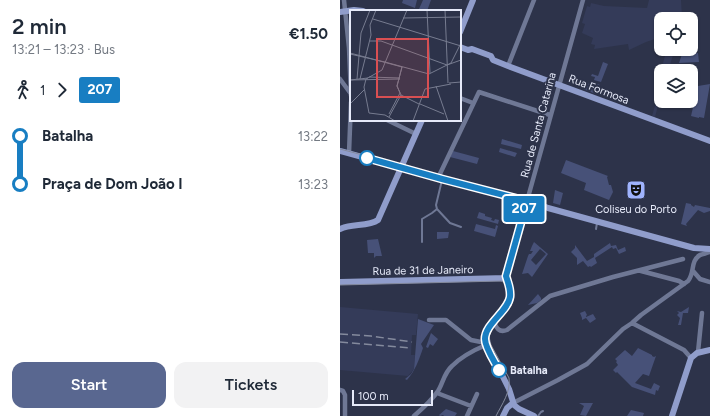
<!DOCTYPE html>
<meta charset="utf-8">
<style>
:root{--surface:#fff;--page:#f2f2f3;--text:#1f2937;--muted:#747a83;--accent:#596790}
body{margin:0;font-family:Figtree,sans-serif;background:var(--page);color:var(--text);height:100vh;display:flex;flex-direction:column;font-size:15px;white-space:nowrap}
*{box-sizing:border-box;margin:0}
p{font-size:13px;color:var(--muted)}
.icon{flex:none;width:22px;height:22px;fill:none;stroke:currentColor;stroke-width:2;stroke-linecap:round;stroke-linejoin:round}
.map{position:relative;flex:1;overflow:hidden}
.details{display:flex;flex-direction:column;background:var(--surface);width:340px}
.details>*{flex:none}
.badge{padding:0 8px;border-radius:3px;font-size:14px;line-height:26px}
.tools{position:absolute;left:314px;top:12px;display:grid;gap:8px}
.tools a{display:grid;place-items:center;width:44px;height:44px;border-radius:8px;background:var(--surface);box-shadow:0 1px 3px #0004;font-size:20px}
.scale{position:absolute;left:12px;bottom:10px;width:81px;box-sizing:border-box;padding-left:4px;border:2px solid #e6eaf9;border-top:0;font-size:11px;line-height:14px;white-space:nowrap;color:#e6eaf9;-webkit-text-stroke:3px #2d334a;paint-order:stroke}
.map>.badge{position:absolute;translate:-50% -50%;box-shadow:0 0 0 2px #fff}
.legs{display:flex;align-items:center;gap:6px;height:44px;padding:0 12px;font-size:13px}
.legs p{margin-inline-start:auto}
.overview{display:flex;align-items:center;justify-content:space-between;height:68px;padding:0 12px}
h1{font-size:22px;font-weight:600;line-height:30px}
.cta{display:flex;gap:8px;margin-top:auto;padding:8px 12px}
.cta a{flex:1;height:46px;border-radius:12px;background:var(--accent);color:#fff;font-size:16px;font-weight:600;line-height:46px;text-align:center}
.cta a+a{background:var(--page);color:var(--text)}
ul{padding:0 12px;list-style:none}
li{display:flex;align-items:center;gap:14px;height:48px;font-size:15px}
li i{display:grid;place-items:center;width:6px;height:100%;margin:0 5px;background:currentColor}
li i::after{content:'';width:10px;height:10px;margin:-5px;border:3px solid;border-radius:50%;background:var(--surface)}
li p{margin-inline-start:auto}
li:first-child i{background:linear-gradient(#0000 50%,currentColor 0)}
li:last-child i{background:linear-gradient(currentColor 50%,#0000 0)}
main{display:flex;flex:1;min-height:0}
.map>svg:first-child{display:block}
</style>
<main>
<section class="details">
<div class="overview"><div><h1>2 min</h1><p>13:21 – 13:23 · Bus</p></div><b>€1.50</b></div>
<div class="legs"><svg class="icon" aria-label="walk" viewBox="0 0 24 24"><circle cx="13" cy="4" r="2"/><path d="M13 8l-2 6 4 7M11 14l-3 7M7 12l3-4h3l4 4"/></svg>1<svg class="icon" aria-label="forward" viewBox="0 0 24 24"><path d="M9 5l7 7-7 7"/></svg><b class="badge" style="background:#187ec2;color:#fff">207</b></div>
<ul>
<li><i style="color:#187ec2"></i><b>Batalha</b><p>13:22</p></li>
<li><i style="color:#187ec2"></i><b>Praça de Dom João I</b><p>13:23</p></li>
</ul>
<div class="cta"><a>Start</a><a>Tickets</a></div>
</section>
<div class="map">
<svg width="370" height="416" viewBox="0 0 370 416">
<rect width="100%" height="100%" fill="#2d334a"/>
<path fill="#343b59" d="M309 0H341L342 18H344V19H321V37L306 42 289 50 288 44 254 49 255 45 251 44 253 38 242 33 245 24 242 23 247 6 250 7 251 3 264 6 307 8Z
M351 19H358V30L351 31Z
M327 49H335L328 71H325L326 68 323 63Z
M321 85V95L315 117 312 116Z
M0 307 78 314 76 335H72L71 355H75L74 369 68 376 0 370Z"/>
<path fill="#475178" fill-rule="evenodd" d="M63 0H77L75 8 62 3Z
M83 0H91L87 11H83L79 9Z
M358 53 359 62 339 63 342 54Z
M263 62 268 64 261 82 254 80 255 77 251 76 252 74 258 76Z
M253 82 260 85 256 94 243 89 244 86 247 87 249 83 252 84Z
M370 84 364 118 359 117V118L351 116 358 86Z
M162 139 182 145 181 149 161 144Z
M160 148 177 153 175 157 159 152Z
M113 151 139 158 137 164 110 157Z
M226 160 268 176 267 177 269 185H271L273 192 269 200 244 190 246 183 221 173Z
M215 190 223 193 220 205 213 203Z
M346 203 351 204V205L354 207 355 205 370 208V211L364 213 358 210 346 224 347 226 341 224Z
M139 212 145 214V216L152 218 151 220 154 221 155 219 159 220 158 224 137 218Z
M136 224 155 229 156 225 158 226 155 237 134 231Z
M97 232H109L108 238 97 239Z
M38 239 42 256H36L34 258V253H28L27 240Z
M194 242 208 254 192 277 188 273 182 274 188 256 189 254H191L193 251H190L192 246ZM200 249 206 254 196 265 191 260Z
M270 243 271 246 276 245 278 250 285 247 286 251 279 254 276 248 273 249 272 247 255 258 257 263 251 267 250 266 248 267 243 261 237 265V258L231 252 235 248V245L247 261 254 257V254Z
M198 294 201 298V300L197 303 188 305Z
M349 307 348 313H343L341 325H338L340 318 337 315 339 313 337 311 341 312Z
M245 311 247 315 246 316V317L253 314 256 319 250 323 246 318 242 320V318L240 313Z
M78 319 94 325 81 344 83 348C79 360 75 371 67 380L65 379 71 374 74 369Z
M91 333 98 339 93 346 90 344 88 348 86 347Z
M298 348 312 355V356L314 357 316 356 309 376 303 374 295 383 311 389 314 383 320 386 318 391 316 390 315 395 292 387 277 372 276 373 273 370 278 365 276 362 277 361 275 359 285 350 292 356Z
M239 403H253L246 416 240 415 244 406Z
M106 409 117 413 115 416H104L103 415 100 416 99 415Z
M291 410 304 413 303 416H287Z"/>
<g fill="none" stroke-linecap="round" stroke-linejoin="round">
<path stroke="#6f7895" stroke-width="2" d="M102 180 96 205 97 209 110 223 121 227
M256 229 257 223
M82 242V219L92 213 97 209
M198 416 201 412 203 411"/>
<path stroke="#6f7895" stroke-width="4.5" d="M4 0 9 48 11 96
M168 66 194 0
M0 79 11 94
M120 98 133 103
M47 120 76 134
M9 153 11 102
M98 178 139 92 210 115
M187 201 243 0
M301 271 339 281 344 284
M353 271 360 279 370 282
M89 320H106L131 340 146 343
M154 321C156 328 159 333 167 330L210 296 273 277 343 259
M292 323 344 350 351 358
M358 352 362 313
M0 390 3 391 5 395V416
M97 393 131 406
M173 403 218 380 247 364 283 329 292 323 301 315 348 281C355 273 350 261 360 255 363 254 367 253 370 252
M74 416C82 409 92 400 98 391 103 383 104 373 112 366 121 357 134 350 146 345
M127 416 137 394"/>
<path stroke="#909dcb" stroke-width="6" d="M0 12 14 10 23 11
M120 32 133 0
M120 47 128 50 132 49 151 56 153 60 168 66 370 141
M0 151 98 178 182 199 198 204 208 208 354 248 370 249
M0 229C11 223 28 227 38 220L82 120
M166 278C169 284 171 289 170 296 168 313 144 323 146 343L169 389 174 405 179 409 194 416
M166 278 187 201
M0 282 166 278
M163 416 167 408 173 403
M332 416 351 358 357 353 370 350"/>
<path stroke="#848a9d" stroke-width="1" d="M0 149 178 196 182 199 185 208 168 271 172 295 171 306 152 329 149 337 151 345 169 378C171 392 162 404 156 416
M0 285 161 281 168 284 172 290"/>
<path stroke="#848a9d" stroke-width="1.5" stroke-dasharray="8 4" stroke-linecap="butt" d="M0 334 31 336 72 342
M0 342 71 348"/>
</g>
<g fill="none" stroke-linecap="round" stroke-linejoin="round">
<g stroke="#fff" stroke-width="9">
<path id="line-1" d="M27 158 102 179 187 201 166 276C168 283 171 289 170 297 168 311 145 324 145 339 145 348 155 362 159 370"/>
</g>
<use href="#line-1" stroke="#187ec2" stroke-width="6"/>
</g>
<defs>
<g id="theatre-square" transform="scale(1)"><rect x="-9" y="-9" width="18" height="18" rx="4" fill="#9fb3fd" stroke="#2d334a"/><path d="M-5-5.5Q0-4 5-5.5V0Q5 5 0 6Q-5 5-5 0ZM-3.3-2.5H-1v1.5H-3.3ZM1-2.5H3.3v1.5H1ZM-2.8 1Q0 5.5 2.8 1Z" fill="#111"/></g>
</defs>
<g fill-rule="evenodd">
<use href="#theatre-square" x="296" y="190"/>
</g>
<g fill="#fff" stroke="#187ec2" stroke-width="2">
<circle cx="27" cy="158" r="7"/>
<circle cx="159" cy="370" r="7"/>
</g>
<g text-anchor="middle" stroke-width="4" stroke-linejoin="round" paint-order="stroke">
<g font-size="11" fill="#e6eaf9" stroke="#2d334a">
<text transform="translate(259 89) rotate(21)" y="4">Rua Formosa</text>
<text transform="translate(198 125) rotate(-75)" y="4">Rua de Santa Catarina</text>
<text transform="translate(83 270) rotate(-1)" y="4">Rua de 31 de Janeiro</text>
</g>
<g font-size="11" fill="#e6eaf9" stroke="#2d334a">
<text x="296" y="213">Coliseu do Porto</text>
</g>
<g font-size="11" font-weight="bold" fill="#e6eaf9" stroke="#2d334a" text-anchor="start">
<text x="170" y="374">Batalha</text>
</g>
</g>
<g transform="translate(10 10)">
<rect width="111" height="111" fill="#2d334a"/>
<path fill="none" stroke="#777c90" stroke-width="1" d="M77 0 80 63M95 0 98 73M53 8 111 7M23 9 111 36M20 31H31L97 55 111 50M0 43 52 57 47 76 50 83 39 104M0 44 35 52M35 52 79 64 101 53 111 33M19 67 50 68M7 69 11 23 20 0M10 69 21 25 20 15 26 0M0 70 18 68M0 70 50 69M99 73 111 72M86 76 98 111M51 85 47 76 52 57M51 85 69 94M0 94 14 80M70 94 94 104M39 107 51 85M45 111 35 105 19 103 14 77 16 69 32 60 57 0M63 111 75 79 101 74"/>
<path fill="#d94f52" fill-opacity="0.15" stroke="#d94f52" stroke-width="2" d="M27 29H78V87H27Z"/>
<rect width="111" height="111" fill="none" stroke="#e6eaf9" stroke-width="2"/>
</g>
</svg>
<div class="tools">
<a><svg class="icon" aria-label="locate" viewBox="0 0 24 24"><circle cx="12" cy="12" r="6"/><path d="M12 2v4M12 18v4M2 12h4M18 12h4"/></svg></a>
<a><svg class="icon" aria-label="layers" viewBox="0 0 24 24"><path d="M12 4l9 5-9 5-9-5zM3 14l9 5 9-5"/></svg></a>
</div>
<div class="scale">100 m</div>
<b class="badge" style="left:184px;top:209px;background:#187ec2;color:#fff">207</b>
</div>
</main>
